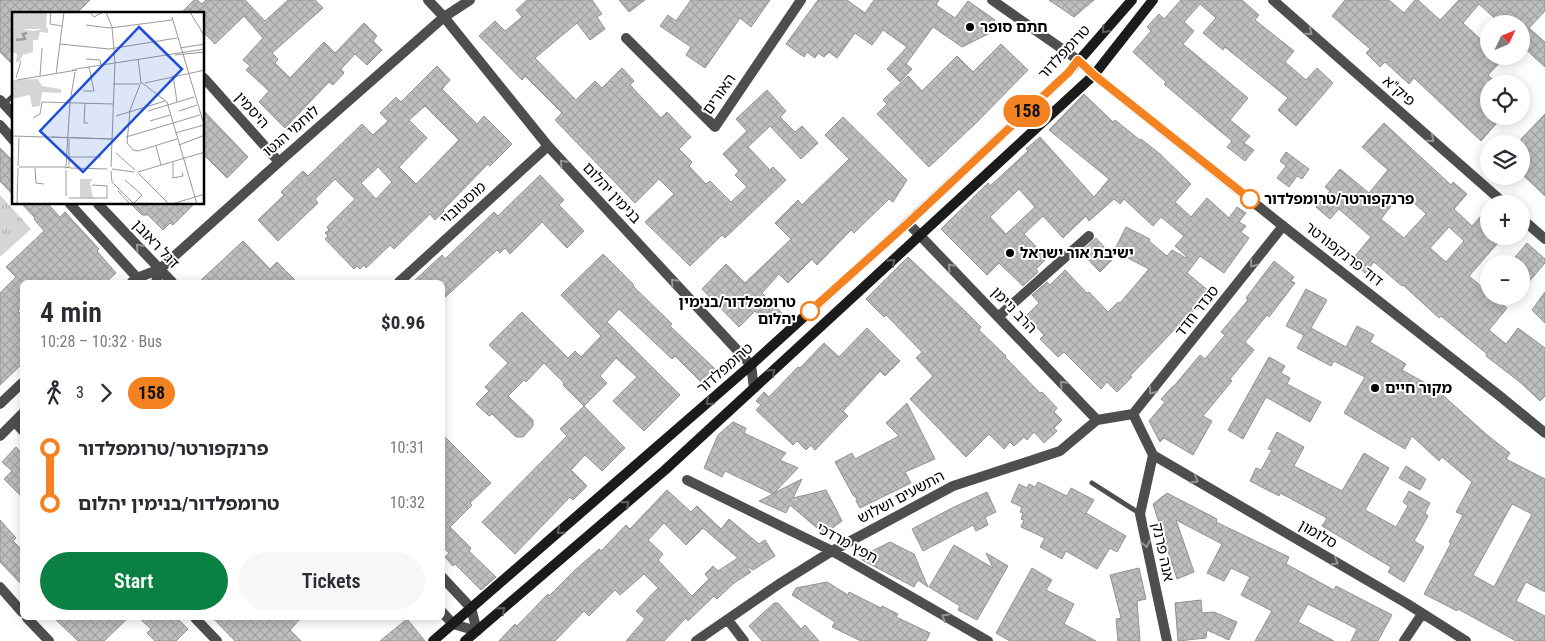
<!DOCTYPE html>
<meta charset="utf-8">
<style>
:root{--surface:#fff;--page:#f7f7f7;--text:#2b2b33;--muted:#7c7c81;--accent:#0b8043}
body{margin:0;font-family:"Roboto Condensed","Noto Sans Hebrew",sans-serif;background:var(--page);color:var(--text);height:100vh;display:flex;flex-direction:column;font-size:19px;white-space:nowrap}
*{box-sizing:border-box;margin:0}
p{font-size:16px;color:var(--muted)}
.icon{flex:none;width:28px;height:28px;fill:none;stroke:currentColor;stroke-width:2;stroke-linecap:round;stroke-linejoin:round}
.map{position:relative;flex:1;overflow:hidden}
.drawer{position:absolute;left:20px;top:280px;width:425px;height:340px;display:flex;flex-direction:column;background:var(--surface);border-radius:8px;box-shadow:0 2px 12px #0003}
.drawer>*{flex:none}
.badge{padding:0 10px;border-radius:16px;font-size:18px;line-height:32px}
.needle{width:32px;rotate:46deg}
.tools{position:absolute;left:1480px;top:15px;display:grid;gap:10px}
.tools a{display:grid;place-items:center;width:50px;height:50px;border-radius:50%;background:var(--surface);box-shadow:0 2px 12px #0003;font-size:25px}
.map>.badge{position:absolute;translate:-50% -50%;box-shadow:0 0 0 2px #fff}
.legs{display:flex;align-items:center;gap:8px;height:55px;padding:0 20px;font-size:16px}
.legs p{margin-inline-start:auto}
.head{display:flex;align-items:center;justify-content:space-between;height:85px;padding:0 20px}
h1{font-size:28px;font-weight:600;line-height:38px}
.action{display:flex;gap:10px;margin-top:auto;padding:10px 20px}
.action a{flex:1;height:58px;border-radius:30px;background:var(--accent);color:#fff;font-size:20px;font-weight:600;line-height:58px;text-align:center}
.action a+a{background:var(--page);color:var(--text)}
ul{padding:0 20px;list-style:none}
li{display:flex;align-items:center;gap:18px;height:55px;font-size:19px}
li i{display:grid;place-items:center;width:8px;height:100%;margin:0 6px;background:currentColor}
li i::after{content:'';width:12px;height:12px;margin:-6px;border:4px solid;border-radius:50%;background:var(--surface)}
li p{margin-inline-start:auto}
li:first-child i{background:linear-gradient(#0000 50%,currentColor 0)}
li:last-child i{background:linear-gradient(currentColor 50%,#0000 0)}
.map>svg:first-child{display:block}
</style>
<div class="map">
<svg width="1545" height="641" viewBox="0 0 1545 641">
<defs>
<pattern id="grass-tufts" width="24" height="20" patternUnits="userSpaceOnUse" patternTransform="scale(1.25)"><rect width="24" height="20" fill="#d5d5d5"/><path d="M3 7l-1-3M5 7V3M7 7l1-3M15 17l-1-3M17 17v-4M19 17l1-3" fill="none" stroke="#b5b5b5"/></pattern>
<pattern id="building-cross-hatch" width="8" height="8" patternUnits="userSpaceOnUse" patternTransform="scale(1.25)"><rect width="8" height="8" fill="#bebebe"/><path d="M0 0l8 8M0 8l8-8" fill="none" stroke="#a2a2a2"/></pattern>
</defs>
<rect width="100%" height="100%" fill="#fff"/>
<path fill="url(#grass-tufts)" d="M0 195 31 229 0 257Z"/>
<path fill="url(#building-cross-hatch)" stroke="#929292" fill-rule="evenodd" d="M0 0H90L76 14H14V66L0 52Z
M194 0H197L202 4 206 0H245L265 21 288 0H315L323 8 272 53 278 59 275 63 290 78 324 42 335 53 364 23 377 36 373 41 382 50 367 65 355 54 341 69 344 73 333 85 329 82 285 128 259 102 269 91 246 70 250 66 243 60 263 38 244 16 215 44 204 33V14H180Z
M527 0H592L602 14 597 17 605 29 590 40 577 23 535 58 576 100 595 81 602 88 622 68 634 81 630 85 661 118 667 112 691 137 679 149 692 162 689 166 706 184 710 181 731 202 747 187 735 175 739 171 723 154 747 131 736 119 767 90 786 111 780 117 795 132 802 126 818 143 801 159 770 126 748 147 770 170 773 167 786 180 725 238 722 235 690 266 645 222 674 194 659 179 635 203 555 120 562 113 525 76 522 80 479 36 495 21 505 31 522 17 516 10Z
M619 0H645L629 12Z
M691 0H770L751 27 740 18 705 68 686 55 691 47 660 26 668 15 676 21Z
M818 0H847L865 13 874 0H939L936 5 955 18 968 1 995 20 988 31 990 33 962 47 933 27 906 64 912 69 900 82 887 69 907 47 883 30 872 45 855 33 837 58 829 52 824 57 818 53 815 58 807 52 804 57 786 44Z
M1049 0H1094L1074 17Z
M1181 0H1242L1259 15 1255 20 1294 51 1285 62 1306 80 1317 68 1333 83 1296 126 1278 110 1288 98 1225 47 1223 50 1203 33 1216 18 1200 4 1184 22 1194 31 1183 44 1248 98 1230 120 1250 136 1244 143 1254 150 1245 161 1227 147 1232 141 1164 84 1166 82 1133 52 1151 31 1147 27 1159 14 1164 19Z
M1345 0H1389L1404 13 1415 0H1418L1440 20 1459 0H1545V11L1529 28 1545 42V67L1521 45V24H1501L1479 4 1463 23 1489 47V56H1506L1488 75 1498 84H1489V116H1503L1481 141 1414 78 1409 84 1385 62 1380 67 1366 53 1370 49 1332 16Z
M1001 44 1028 70 976 123 929 167 877 114 887 104 883 100 908 76 922 91 957 56 973 72Z
M437 66 450 80 442 89 477 124 484 116 512 144 490 166 488 164 443 210 444 211 435 220 430 214 394 249 390 245 366 268 364 265 360 269 357 266 354 269 325 239 328 236 325 233 329 230 327 227 355 199 335 179 315 199 318 203 278 241 258 220 284 195 281 192 303 171 308 176 362 124 373 135 388 121 380 113 396 97 401 102ZM425 106 459 140 416 184 399 167 427 138 409 120ZM378 167 392 182 376 199 361 183Z
M1084 94 1113 122 1115 120 1140 140 1141 139 1160 154 1191 184 1175 202 1191 217 1207 198 1229 218 1237 207 1246 213 1239 222 1246 226 1241 232 1249 238 1224 273 1200 256 1187 273 1210 292 1175 331 1174 330 1130 376 1132 377 1117 392 1107 382 1101 389 1064 352 1058 357 1040 339 1044 335 1026 316 1039 303 1032 295 1047 282 1050 285 1065 270 1087 293 1089 292 1108 312 1118 302 1120 303 1149 269 1114 251 1126 227 1150 239 1149 241 1167 256 1172 250 1186 258 1187 257 1175 246 1184 236 1161 217 1153 226 1124 199 1120 204 1114 199 1089 221 1086 216 1063 238 1043 216 1024 234 1047 258 1036 269 1038 272 1023 286 999 263 987 275 941 229 988 183 990 186 1028 151 1026 149 1040 137 1094 197 1109 179 1049 130ZM1019 189 1035 207 1006 234 990 217Z
M204 111 248 157 227 178 204 155Z
M1545 114V196L1521 173V139Z
M843 117 907 180 893 202 889 199 854 233 851 230 817 265 812 259 788 283 779 274 762 293 783 314 771 326 755 311 739 327 702 289 726 264 745 283 791 239 775 223 798 200 802 205 849 159 825 135Z
M1384 123 1451 185 1453 182 1467 194 1454 209 1472 226 1489 207V236H1504L1469 276 1489 293V296H1492L1507 308 1489 330 1506 344 1518 328 1545 348V396L1540 401 1521 383 1486 356 1487 354 1441 316 1439 318 1403 285 1402 286 1374 262 1365 273 1351 261 1371 237 1339 209 1330 219 1316 207 1330 191 1325 187 1340 169 1369 193 1388 170 1362 147ZM1402 192 1426 214 1404 238 1381 219ZM1449 227 1464 241 1446 262 1430 248Z
M0 148 14 162V196L0 181Z
M1286 152 1309 169 1302 179 1297 176 1289 187 1277 178 1286 166 1280 161Z
M540 175 564 200 559 205 584 231 567 248 542 222 510 254 505 248 500 253 497 250 442 300V282H413L442 255 445 259 494 212 498 216Z
M22 204H48L60 217 65 212 99 249 97 251 116 273 106 282H22V306L18 311 22 316V364L0 385V293L16 277 6 267 44 231 34 219 35 218Z
M131 204H194L173 225 170 223 163 230 148 215H142Z
M1096 238 1114 258 1100 272 1081 252Z
M243 241 270 269 277 262 297 282H199Z
M1527 243 1545 259V263L1521 291V264H1509Z
M603 254 634 285 633 286 672 324 670 326 715 369 702 383 675 356 672 359 619 309 607 322 680 395 644 431 613 401 637 377 616 358 600 376 607 383 584 406 563 385 564 383 544 363 526 382 524 380 508 396 533 420V426L523 437H516L492 414 489 416 476 404 489 391 485 387 508 363 489 345 522 312 568 358 575 351 581 357 601 336 561 295Z
M908 257 964 310 981 327 979 330 1006 356 1005 357 1040 393 1042 392 1057 408 1054 412 1062 420 1054 428 1057 431 1044 443 1034 432 1027 440 1024 437 1014 446 1010 442 1004 449 989 434 966 457 910 399 933 376 916 358 922 352 886 315 884 317 866 299Z
M1274 261 1294 277 1291 281 1295 283 1269 317 1267 315 1245 342 1254 350 1230 379 1232 381 1203 416 1212 421 1193 455 1164 438 1160 442 1149 421 1165 402 1161 399 1173 386H1174L1200 355 1205 359 1225 335 1221 332 1248 300 1246 298Z
M1306 289 1327 300 1311 328 1346 347 1357 326 1374 335 1370 342 1406 364 1402 370 1436 389 1486 434 1510 453 1506 459 1545 479V592L1526 582 1516 601 1545 616V641H1516L1458 609 1457 611 1424 594 1451 543 1449 542 1463 515 1456 512 1472 482 1442 457 1439 461 1412 436 1405 449 1344 413 1365 377 1334 361 1331 366 1297 348 1304 335 1286 326ZM1512 504 1532 514 1494 587 1473 575Z
M1545 292V323L1532 310Z
M867 328 900 361 885 376 880 371 843 411 848 416 815 450 811 445 806 450 797 441 793 445 756 410 761 405 756 401 764 392 769 397 798 367 800 368 824 343 839 357Z
M1269 357 1285 366 1281 373 1290 378 1287 384 1321 402 1310 422 1266 397 1243 439 1228 430Z
M907 403 935 459 905 472 911 483 860 508 856 501 857 499 853 495 835 462 852 453 855 459 899 436 886 423Z
M584 406 625 448 602 471 585 455 571 470 587 486 573 500 570 497 515 554 482 522 567 436 560 429Z
M733 422 746 428 744 433 786 453 780 460 798 468 774 493 802 479 793 498 826 490 842 521 824 534 790 505 786 513 759 501 773 494 725 471 722 477 704 468 718 435Z
M1277 432 1304 447 1294 466 1342 491 1364 453 1389 468 1365 510 1396 527 1408 506 1403 502 1409 491 1430 503 1425 513 1428 516 1414 541 1424 547 1404 582 1388 572 1391 567 1322 526 1327 518 1280 493 1279 496 1250 481 1256 468 1261 470 1272 450 1268 449Z
M442 434 491 483 470 503 472 505 450 527 471 548 469 551 496 577 481 590 455 564 453 566 445 557 449 553 442 546Z
M16 447 22 453V497L4 479 12 471 2 462Z
M1406 466 1426 479 1420 490 1399 478Z
M1038 482 1067 496 1071 488 1094 500 1086 513 1126 536 1117 552 1110 548 1097 569 1066 551 1062 559 1040 547 1045 538 1021 527 1024 520 1021 519 1023 513 1020 512 1022 507 1011 502 1019 484 1027 488 1029 484 1035 487Z
M667 490 691 512 697 506 721 529 729 519 759 544 765 540 775 556 753 570 745 565 751 572 734 583 717 599 714 596 688 621 686 618 664 641H626L645 619 636 611 658 588 644 574 620 595 615 590 589 616 584 611 555 641H499L515 624 517 626 548 594 549 596 575 570 599 549 601 551 626 525 630 529ZM664 523 686 545 703 528 738 558 718 571 713 566 705 574 709 579 692 596 658 560 663 554 648 540Z
M987 492 996 512 985 517 988 525 976 531 973 525 923 551 912 529 954 507Z
M1167 493 1217 519 1216 522 1289 557 1286 564 1334 590 1336 586 1392 615 1378 641H1351L1357 629 1308 604 1298 622 1334 641H1255L1272 611 1241 595 1250 577 1231 568 1224 581 1207 573 1222 544 1176 520 1194 572 1177 579 1153 504Z
M0 520 16 538 13 541 22 550V585L0 562Z
M890 542 914 554 928 587 918 580 914 587 862 560 868 549 872 551Z
M954 545 993 568 986 553 1008 566 977 620 958 610 960 606 929 587Z
M1032 568 1052 580 1046 590 1074 604 1064 624 1096 641H1010L996 633Z
M1139 568 1146 599 1137 601 1140 641H1118L1116 619 1121 618 1110 575Z
M827 582 848 595 849 592 881 608 882 606 898 614 896 617 930 633 926 641H861L832 627 835 622 792 595 796 588Z
M1201 600 1202 613 1214 612 1237 622 1229 640 1207 630 1206 638 1178 641 1175 603Z
M774 603H778L801 629 805 625 819 641H762L749 626Z
M54 618H128L104 641H78Z
M139 618H177L188 629 176 641H155L147 633 151 629Z
M213 618H301L290 630 301 641H235Z
M407 619 425 641H380Z"/>
<g fill="none" stroke-linecap="round" stroke-linejoin="round">
<path stroke="#4e4e4e" stroke-width="5" d="M4 104 14 95
M1092 483 1139 513"/>
<path stroke="#4e4e4e" stroke-width="10" d="M428 0 444 17 548 146 751 365 754 388
M1273 0 1505 204
M626 38 715 127 801 0
M204 78 279 162
M1521 218 1545 239
M908 223 1097 420
M399 282 548 146
M999 316 1089 236
M1133 414 1283 226
M1133 414 1153 455 1140 514 1167 641
M15 422 22 430
M1153 455 1406 603 1466 641
M687 480 832 551 988 641
M0 587 22 612
M27 618 49 641
M195 618 217 641
M728 620 744 641
M696 641 779 584 832 551 953 486 1060 451 1097 420 1133 414
M1404 641 1422 614"/>
<path stroke="#4e4e4e" stroke-width="10" d="M992 0 1078 60 1094 75 1283 226 1501 397 1545 433
M0 100 14 115
M0 125 14 141
M70 204 141 282
M98 204 172 282
M132 282 137 278 160 269 279 162 444 17 470 0
M156 282 160 269
M0 404 22 383
M0 436 22 414
M442 577 471 608 477 631 453 624 442 612"/>
<path stroke="#1b1b1b" stroke-width="10" d="M433 641 751 365 902 228 1069 72 1132 0
M465 641 665 470 1094 75 1153 0"/>
</g>
<defs><path id="oneway-chevron" d="M-2-3.5L2.5 0L-2 3.5" fill="none" stroke-width="1.6" stroke-linecap="round" stroke-linejoin="round" transform="scale(1.25)"/></defs>
<g stroke="#5f5f5f">
<use href="#oneway-chevron" transform="translate(1105 30) rotate(132)"/>
<use href="#oneway-chevron" transform="translate(892 262) rotate(-42)"/>
<use href="#oneway-chevron" transform="translate(772 372) rotate(-42)"/>
<use href="#oneway-chevron" transform="translate(709 402) rotate(139)"/>
<use href="#oneway-chevron" transform="translate(626 504) rotate(-40)"/>
<use href="#oneway-chevron" transform="translate(560 531) rotate(139)"/>
<use href="#oneway-chevron" transform="translate(502 610) rotate(-40)"/>
</g>
<g stroke="#959595">
<use href="#oneway-chevron" transform="translate(1309 32) rotate(41)"/>
<use href="#oneway-chevron" transform="translate(1431 139) rotate(41)"/>
<use href="#oneway-chevron" transform="translate(563 163) rotate(-133)"/>
<use href="#oneway-chevron" transform="translate(139 247) rotate(-133)"/>
<use href="#oneway-chevron" transform="translate(1253 264) rotate(128)"/>
<use href="#oneway-chevron" transform="translate(951 267) rotate(-134)"/>
<use href="#oneway-chevron" transform="translate(674 282) rotate(-133)"/>
<use href="#oneway-chevron" transform="translate(1063 384) rotate(-134)"/>
<use href="#oneway-chevron" transform="translate(1152 391) rotate(128)"/>
<use href="#oneway-chevron" transform="translate(1195 480) rotate(30)"/>
<use href="#oneway-chevron" transform="translate(1146 544) rotate(78)"/>
<use href="#oneway-chevron" transform="translate(1335 562) rotate(30)"/>
<use href="#oneway-chevron" transform="translate(945 617) rotate(-150)"/>
</g>
<g fill="none" stroke-linecap="round" stroke-linejoin="round">
<g stroke="#fff" stroke-width="11">
<path id="line-1" d="M810 311 908 223 1056 84 1069 72 1078 60 1094 75 1250 199"/>
</g>
<use href="#line-1" stroke="#f58220" stroke-width="8"/>
</g>
<g fill="#000" stroke="#fff" stroke-width="2">
<circle cx="970" cy="27" r="5"/>
<circle cx="1010" cy="253" r="5"/>
<circle cx="1375" cy="388" r="5"/>
</g>
<g fill="#fff" stroke="#f58220" stroke-width="2.5">
<circle cx="1250" cy="199" r="9"/>
<circle cx="810" cy="311" r="9"/>
</g>
<g text-anchor="middle" stroke-width="4" stroke-linejoin="round" paint-order="stroke">
<g font-size="15" font-weight="bold" fill="#000" stroke="#fff" text-anchor="start">
<text x="980" y="32">חתם סופר</text>
<text x="1020" y="258">ישיבת אור ישראל</text>
<text x="1385" y="393">מקור חיים</text>
</g>
<g font-size="15" fill="#000" stroke="#fff">
<text transform="translate(1064 52) rotate(-47)" y="5">טרומפלדור</text>
<text transform="translate(1399 91) rotate(41)" y="5">פיק"א</text>
<text transform="translate(719 94) rotate(-55)" y="5">האורים</text>
<text transform="translate(252 110) rotate(48)" y="5">היסמין</text>
<text transform="translate(291 131) rotate(-41)" y="5">לוחמי הגטו</text>
<text transform="translate(612 193) rotate(47)" y="5">בנימין יהלום</text>
<text transform="translate(463 203) rotate(-42)" y="5">מוסטובוי</text>
<text transform="translate(156 244) rotate(47)" y="5">דגל ראובן</text>
<text transform="translate(1344 254) rotate(38)" y="5">דוד פרנקפורטר</text>
<text transform="translate(1014 310) rotate(46)" y="5">הרב ניימן</text>
<text transform="translate(1197 311) rotate(-52)" y="5">סנדר חדד</text>
<text transform="translate(725 368) rotate(-41)" y="5">טרומפלדור</text>
<text transform="translate(901 497) rotate(-28)" y="5">התשעים ושלוש</text>
<text transform="translate(1318 534) rotate(30)" y="5">סלומון</text>
<text transform="translate(847 543) rotate(29)" y="5">חפץ מרדכי</text>
<text transform="translate(1163 552) rotate(78)" y="5">אנה פרנק</text>
</g>
<g font-size="15" font-weight="bold" fill="#000" stroke="#fff" text-anchor="start">
<text x="1264" y="204">פרנקפורטר/טרומפלדור</text>
<text x="796" y="307" text-anchor="end">טרומפלדור/בנימין<tspan x="796" dy="17">יהלום</tspan></text>
</g>
</g>
<g transform="translate(12 12)">
<rect width="192" height="192" fill="#fff"/>
<path d="M0 0 10 1V17L21 19 36 16V21L28 20 26 28H21V40L11 43 7 50H4L5 42 0 40ZM26 67 30 74 49 77V81L30 80 28 94 20 95 18 83 0 87V68ZM68 167H81L78 170 81 186 68 185Z" fill="#d5d5d5"/>
<path d="M10 0 35 1 34 17H10Z" fill="#d5d5d5"/>
<path fill="none" stroke="#9c9c9c" stroke-width="2.5" d="M4 28 13 27 11 22 15 21"/>
<path fill="none" stroke="#999" stroke-width="1" d="M39 0 38 12 50 14M78 0 82 5 91 0M94 0 100 15 103 50 99 155M178 0 193 25M160 5 193 116M74 13 98 16 160 8M48 32 97 37 165 26M168 36 193 32M163 43 193 40M74 47 88 48 89 53M126 47 129 70 118 98 115 131 121 138 126 139 165 127M64 57 193 37M44 62 52 0M161 63 165 90M28 64 30 36M4 66 9 49M5 68 65 58H60M129 70 155 90 185 192M133 71 193 58M101 72H127M71 79H82L77 55M73 91 72 111H76M136 99 182 85M167 99 185 93M104 104 153 89M21 106 28 102 30 90 101 92M138 109 158 103M163 121 192 113M0 124 101 127M40 125 101 127M114 125 188 103M167 133 193 123M144 134 149 153M104 141 123 158M57 145H89M161 150V166L171 164 170 160M57 153V127M6 154 7 126M54 154 58 90 63 60M7 155H58L53 156M23 156 24 171 32 172M58 156 95 157M100 157 122 160M99 159 100 170 122 192M126 160 193 140M126 161 157 192M113 168 130 183 122 191M106 179 118 192M54 184V158M57 186H95V174L80 173M5 192 6 156M5 192H21M160 192 193 182"/>
<path fill="#1d4ed8" fill-opacity="0.15" stroke="#1d4ed8" stroke-width="2.5" d="M127 15 170 57 71 160 28 119Z"/>
<rect width="192" height="192" fill="none" stroke="#000" stroke-width="2.5"/>
</g>
</svg>
<div class="tools">
<a><svg class="needle" viewBox="-14 -14 28 28"><path d="M0-13l5 13h-10z" fill="#e53935"/><path d="M0 13l5-13h-10z" fill="#7c7c81"/></svg></a>
<a><svg class="icon" aria-label="locate" viewBox="0 0 24 24"><circle cx="12" cy="12" r="6"/><path d="M12 2v4M12 18v4M2 12h4M18 12h4"/></svg></a>
<a><svg class="icon" aria-label="layers" viewBox="0 0 24 24"><path d="M12 4l9 5-9 5-9-5zM3 14l9 5 9-5"/></svg></a>
<a>+</a>
<a>−</a>
</div>
<b class="badge" style="left:1027px;top:111px;background:#f58220;color:#111">158</b>
<section class="drawer">
<div class="head"><div><h1>4 min</h1><p>10:28 – 10:32 · Bus</p></div><b>$0.96</b></div>
<div class="legs"><svg class="icon" aria-label="walk" viewBox="0 0 24 24"><circle cx="13" cy="4" r="2"/><path d="M13 8l-2 6 4 7M11 14l-3 7M7 12l3-4h3l4 4"/></svg>3<svg class="icon" aria-label="forward" viewBox="0 0 24 24"><path d="M9 5l7 7-7 7"/></svg><b class="badge" style="background:#f58220;color:#111">158</b></div>
<ul>
<li><i style="color:#f58220"></i><b>פרנקפורטר/טרומפלדור</b><p>10:31</p></li>
<li><i style="color:#f58220"></i><b>טרומפלדור/בנימין יהלום</b><p>10:32</p></li>
</ul>
<div class="action"><a>Start</a><a>Tickets</a></div>
</section>
</div>
